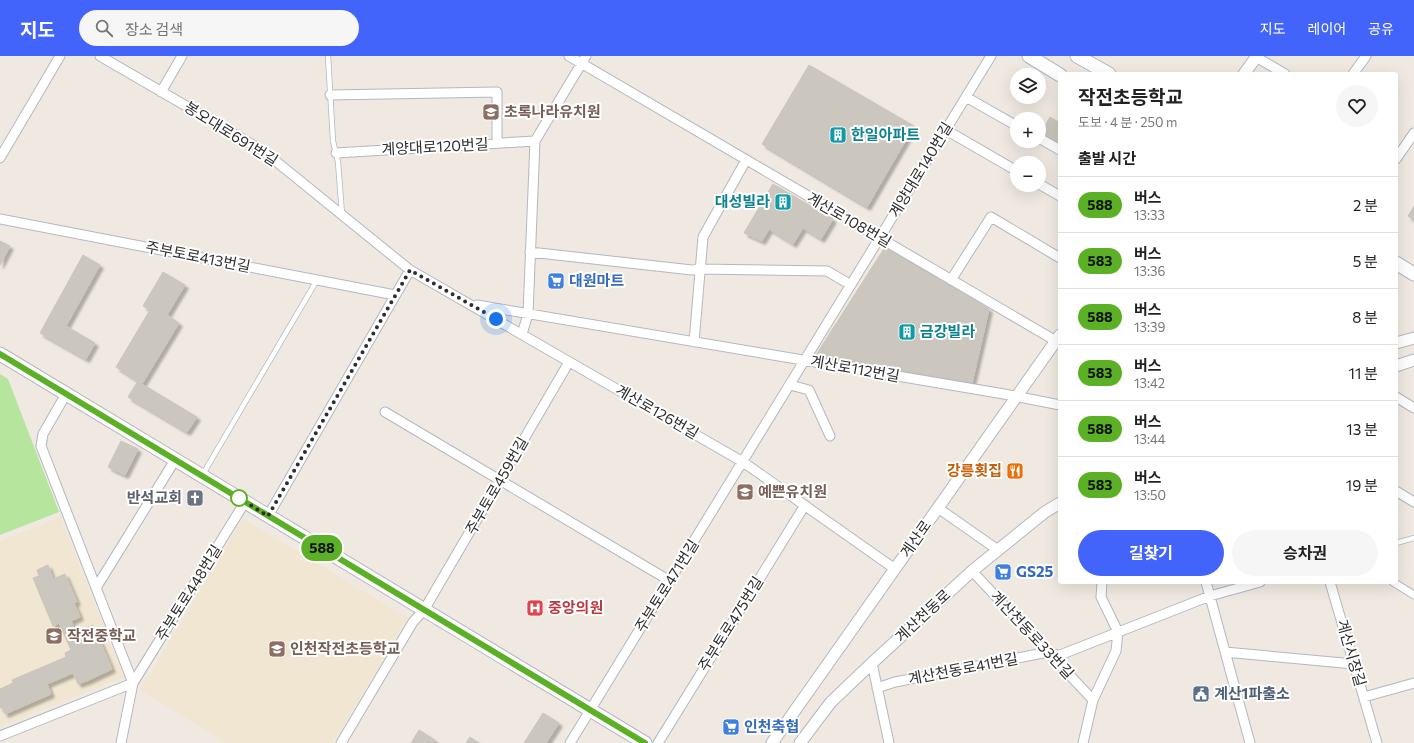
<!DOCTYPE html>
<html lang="ko">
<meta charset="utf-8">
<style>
:root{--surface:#fff;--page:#f6f6f6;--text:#222;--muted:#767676;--line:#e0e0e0;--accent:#4264fb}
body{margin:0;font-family:Commissioner,"Noto Sans KR",sans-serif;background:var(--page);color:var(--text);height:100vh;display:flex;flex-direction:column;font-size:15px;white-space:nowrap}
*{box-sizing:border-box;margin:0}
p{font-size:13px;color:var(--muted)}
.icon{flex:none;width:22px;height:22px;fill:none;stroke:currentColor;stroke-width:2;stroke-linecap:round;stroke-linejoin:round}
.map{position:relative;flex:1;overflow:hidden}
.panel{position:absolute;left:1058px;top:16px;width:340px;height:512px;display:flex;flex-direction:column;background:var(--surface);border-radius:4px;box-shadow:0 4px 16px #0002}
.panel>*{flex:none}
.badge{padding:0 8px;border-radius:13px;font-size:14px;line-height:26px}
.controls{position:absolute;left:1010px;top:12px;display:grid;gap:8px}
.controls a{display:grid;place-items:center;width:36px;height:36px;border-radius:50%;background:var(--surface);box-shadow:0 4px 16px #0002;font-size:20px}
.you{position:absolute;width:20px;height:20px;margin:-10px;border:3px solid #fff;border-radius:50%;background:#1a73e8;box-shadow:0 0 0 6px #1a73e833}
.map>.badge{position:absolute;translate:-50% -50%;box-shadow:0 0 0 2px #fff}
h2{padding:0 20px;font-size:15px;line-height:36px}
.round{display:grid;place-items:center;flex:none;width:42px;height:42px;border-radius:21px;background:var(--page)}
.summary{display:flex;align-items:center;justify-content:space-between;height:68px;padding:0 20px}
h1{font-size:19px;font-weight:700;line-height:30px}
.cta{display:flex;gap:8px;margin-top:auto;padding:8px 20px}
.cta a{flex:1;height:46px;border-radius:24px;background:var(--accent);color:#fff;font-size:16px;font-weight:700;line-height:46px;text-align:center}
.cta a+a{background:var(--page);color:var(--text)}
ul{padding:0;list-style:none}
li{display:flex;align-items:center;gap:12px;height:56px;padding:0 20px;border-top:1px solid var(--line)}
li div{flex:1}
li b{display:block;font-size:15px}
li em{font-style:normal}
li .badge{min-width:44px;font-weight:700;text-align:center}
header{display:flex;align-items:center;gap:24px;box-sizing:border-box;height:56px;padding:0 20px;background:var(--accent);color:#fff}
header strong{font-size:19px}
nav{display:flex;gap:22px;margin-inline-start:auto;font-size:14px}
.search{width:280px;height:36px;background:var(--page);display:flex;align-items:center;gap:10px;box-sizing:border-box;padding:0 14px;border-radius:22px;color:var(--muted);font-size:15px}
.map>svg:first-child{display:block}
</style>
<header>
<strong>지도</strong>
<div class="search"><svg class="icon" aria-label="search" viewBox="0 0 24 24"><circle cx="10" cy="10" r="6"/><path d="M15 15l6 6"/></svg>장소 검색</div>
<nav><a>지도</a><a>레이어</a><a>공유</a></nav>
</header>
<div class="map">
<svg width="1414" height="687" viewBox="0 0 1414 687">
<defs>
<filter id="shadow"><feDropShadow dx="3.5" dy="3.5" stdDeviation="1" flood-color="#0004"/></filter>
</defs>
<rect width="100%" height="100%" fill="#efe9e1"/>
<path fill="#f0e6d1" d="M60 461 124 621 0 671V485Z
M243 463 408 562 333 687H227L140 634Z"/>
<path fill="#b6e59e" d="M0 318 8 323 59 456 0 479Z"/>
<path fill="#cbc7bf" stroke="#cbc5ba" filter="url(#shadow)" d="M809 9 914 70 867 151 762 88Z
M1050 61 1060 67V88L1041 77Z
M773 128 833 163 821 183 803 172 793 188 769 173 762 185 744 177Z
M1414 150V164L1408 160Z
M0 185 10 190 0 209Z
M885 191 989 253 972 327 816 299Z
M83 199 100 209 66 270 95 287 86 303 40 277Z
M163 216 185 229 167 259 179 267 142 328 197 361 187 376 128 341 138 325 116 311 150 254 143 250Z
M121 385 138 393 125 419 108 411Z
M48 509 53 523 65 518 77 546 74 547 80 561 71 565 76 576 70 579 89 624 78 628 73 617 47 628 51 638 5 658 2 651 0 652V633L13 627 12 624 66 601 65 597 71 594 59 567 53 570 33 522 39 520 37 514Z
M93 569 112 613 89 624 70 579Z
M543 657 559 667 546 687H524Z
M419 674 435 684 433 687H411Z
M470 681 479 687H466Z"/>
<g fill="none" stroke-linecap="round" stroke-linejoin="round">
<g stroke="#b4b7c1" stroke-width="6">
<path id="service" d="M328 0 333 85 338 106 342 158
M203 418 317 224
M1396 487 1414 482"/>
</g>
<g stroke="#b4b7c1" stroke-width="9">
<path id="pedestrian" d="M1393 526 1414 539"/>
</g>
<g stroke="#b4b7c1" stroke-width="11">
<path id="minor" d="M100 0 262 94 410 214 743 406 895 513
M569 0 1056 285
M1256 1 1285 18
M1353 18 1366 0
M161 36 182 0
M330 39 497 36V87
M966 41 1017 70
M946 74 1017 115
M1039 82 1060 94
M336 97 535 85
M0 102 60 0
M1396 103 1414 77
M1039 128 1060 140
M0 163 395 239
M530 196 692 214 700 213 827 215 851 229
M951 224 991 161 1060 202
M477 249 1004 338 1060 349
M522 278 528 258 535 85 586 0
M694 286 703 181 746 104
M790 329 809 334 830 380
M66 338 43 378 41 390 133 627 121 687
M1396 341 1414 352
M385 356 670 525
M1396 435 1414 446
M938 452 998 494
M268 460 410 214
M972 515 1093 644
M1206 526 1250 687
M1330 526 1377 687
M96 532 175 404
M1225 596 1354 608
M872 607 889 687
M877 632 895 626 1043 597 1060 599 1210 540 1260 526
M1364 641 1414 627
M0 680 133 627 245 446
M341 687 413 566 424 554 569 306
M570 687 991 0
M658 687 805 449
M1083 687 1093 644 1116 595 1118 576 1101 541 1102 526"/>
</g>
<g stroke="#b4b7c1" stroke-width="13">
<path id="tertiary" d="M1244 18 1257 0
M1396 287 1414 282
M1396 310 1414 304
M772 687 1060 279
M800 687 831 646 872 607 972 515 1045 456 1060 447"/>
</g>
<g stroke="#b4b7c1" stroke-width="15">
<path id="secondary" d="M1029 0 1060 19
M1077 0 1109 18
M1396 207 1414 218
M0 298 645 687"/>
</g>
<use href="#service" stroke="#fff" stroke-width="4.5"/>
<use href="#pedestrian" stroke="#fff" stroke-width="7"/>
<use href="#minor" stroke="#fff" stroke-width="9"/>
<use href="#tertiary" stroke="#fff" stroke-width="11"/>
<use href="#secondary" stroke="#fff" stroke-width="13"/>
</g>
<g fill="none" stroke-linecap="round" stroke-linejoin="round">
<g stroke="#fff" stroke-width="9">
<path id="line" d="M0 298 645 687"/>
</g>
<use href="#line" stroke="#5bb025" stroke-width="6"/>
<path stroke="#2e2e2e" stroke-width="4" stroke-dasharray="0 7.2" d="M239 442 268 460 410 214 496 263"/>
</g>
<defs>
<g id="school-square" transform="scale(0.9)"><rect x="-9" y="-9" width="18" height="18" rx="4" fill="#8d6e63" stroke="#fff"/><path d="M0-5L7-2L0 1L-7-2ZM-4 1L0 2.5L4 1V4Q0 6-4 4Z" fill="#fff"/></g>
<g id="building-square" transform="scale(0.9)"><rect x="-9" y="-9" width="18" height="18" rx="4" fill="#0f9aa8" stroke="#fff"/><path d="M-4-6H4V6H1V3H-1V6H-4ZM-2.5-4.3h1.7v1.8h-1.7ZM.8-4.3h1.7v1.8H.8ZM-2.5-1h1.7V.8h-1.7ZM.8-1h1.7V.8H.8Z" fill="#fff"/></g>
<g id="supermarket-square" transform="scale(0.9)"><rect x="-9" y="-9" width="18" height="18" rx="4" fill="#3f7fe0" stroke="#fff"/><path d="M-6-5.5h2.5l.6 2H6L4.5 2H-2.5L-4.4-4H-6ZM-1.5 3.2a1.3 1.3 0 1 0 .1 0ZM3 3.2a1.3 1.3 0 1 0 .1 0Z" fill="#fff"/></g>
<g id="restaurant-square" transform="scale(0.9)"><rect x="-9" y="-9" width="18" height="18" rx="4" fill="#e8710a" stroke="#fff"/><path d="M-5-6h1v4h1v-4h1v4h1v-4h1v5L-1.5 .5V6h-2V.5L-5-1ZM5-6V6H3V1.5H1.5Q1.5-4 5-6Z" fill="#fff"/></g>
<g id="church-square" transform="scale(0.9)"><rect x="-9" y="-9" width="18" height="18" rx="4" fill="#6b7280" stroke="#fff"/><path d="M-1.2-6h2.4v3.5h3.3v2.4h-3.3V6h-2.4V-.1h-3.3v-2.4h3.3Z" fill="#fff"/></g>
<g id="hospital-square" transform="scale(0.9)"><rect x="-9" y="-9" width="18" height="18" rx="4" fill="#e0444e" stroke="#fff"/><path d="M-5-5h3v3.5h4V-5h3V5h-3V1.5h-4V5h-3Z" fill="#fff"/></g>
<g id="civic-square" transform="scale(0.9)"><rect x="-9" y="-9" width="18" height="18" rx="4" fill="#5c6f8a" stroke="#fff"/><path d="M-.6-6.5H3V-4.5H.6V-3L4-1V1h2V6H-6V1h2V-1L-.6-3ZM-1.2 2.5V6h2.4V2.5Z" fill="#fff"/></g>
</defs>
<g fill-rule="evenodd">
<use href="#school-square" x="491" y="56"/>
<use href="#building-square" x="838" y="79"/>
<use href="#building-square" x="783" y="146"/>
<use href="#supermarket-square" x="556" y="225"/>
<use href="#building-square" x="907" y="276"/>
<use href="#restaurant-square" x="1015" y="415"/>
<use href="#school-square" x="745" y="436"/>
<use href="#church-square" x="195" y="442"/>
<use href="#supermarket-square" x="1003" y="516"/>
<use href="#hospital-square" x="535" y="552"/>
<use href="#school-square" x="54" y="580"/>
<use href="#school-square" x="277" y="593"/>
<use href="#civic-square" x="1201" y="638"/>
<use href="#supermarket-square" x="731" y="671"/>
</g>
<circle fill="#fff" stroke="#5bb025" stroke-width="2" cx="239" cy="442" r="8"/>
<g text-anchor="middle" stroke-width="4" stroke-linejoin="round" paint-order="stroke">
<g font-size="15" font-weight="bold" fill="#785e54" stroke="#fff" text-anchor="start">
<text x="504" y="61">초록나라유치원</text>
<text x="758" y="441">예쁜유치원</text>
<text x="67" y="585">작전중학교</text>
<text x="290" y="598">인천작전초등학교</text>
</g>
<g font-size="15" fill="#2e2e2e" stroke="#fff">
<text transform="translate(231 78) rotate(32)" y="5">봉오대로691번길</text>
<text transform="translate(435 91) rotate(-3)" y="5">계양대로120번길</text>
<text transform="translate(921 114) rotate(-59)" y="5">계양대로140번길</text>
<text transform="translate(849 164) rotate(30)" y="5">계산로108번길</text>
<text transform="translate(198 201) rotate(11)" y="5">주부토로413번길</text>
<text transform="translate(855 313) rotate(10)" y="5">계산로112번길</text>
<text transform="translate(657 356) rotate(30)" y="5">계산로126번길</text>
<text transform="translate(497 430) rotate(-60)" y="5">주부토로459번길</text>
<text transform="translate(916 483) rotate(-55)" y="5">계산로</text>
<text transform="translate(667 530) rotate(-58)" y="5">주부토로471번길</text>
<text transform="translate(189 537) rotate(-58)" y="5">주부토로448번길</text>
<text transform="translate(923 560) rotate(-43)" y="5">계산천동로</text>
<text transform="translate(731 568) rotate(-58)" y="5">주부토로475번길</text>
<text transform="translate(1032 579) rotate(47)" y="5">계산천동로33번길</text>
<text transform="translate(1351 597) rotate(74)" y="5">계산시장길</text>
<text transform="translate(963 613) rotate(-11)" y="5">계산천동로41번길</text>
</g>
<g font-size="15" font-weight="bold" fill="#0d838f" stroke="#fff" text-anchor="start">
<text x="851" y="84">한일아파트</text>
<text x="770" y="151" text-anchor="end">대성빌라</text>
<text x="920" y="281">금강빌라</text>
</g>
<g font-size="15" font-weight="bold" fill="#366cbe" stroke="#fff" text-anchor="start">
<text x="569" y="230">대원마트</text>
<text x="1016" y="521">GS25</text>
<text x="744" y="676">인천축협</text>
</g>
<g font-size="15" font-weight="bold" fill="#c56008" stroke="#fff" text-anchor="end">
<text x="1002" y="420">강릉횟집</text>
</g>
<g font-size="15" font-weight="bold" fill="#5b616d" stroke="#fff" text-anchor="end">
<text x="182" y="447">반석교회</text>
</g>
<g font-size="15" font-weight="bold" fill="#be3a42" stroke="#fff" text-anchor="start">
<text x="548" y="557">중앙의원</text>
</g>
<g font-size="15" font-weight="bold" fill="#4e5e75" stroke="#fff" text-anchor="start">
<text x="1214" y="643">계산1파출소</text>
</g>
</g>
</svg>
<div class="controls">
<a><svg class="icon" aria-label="layers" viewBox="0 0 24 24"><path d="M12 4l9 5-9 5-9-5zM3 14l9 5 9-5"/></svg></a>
<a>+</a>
<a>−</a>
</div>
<div class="you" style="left:496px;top:263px"></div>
<b class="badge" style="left:322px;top:492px;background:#5bb025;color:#111">588</b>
<section class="panel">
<div class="summary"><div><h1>작전초등학교</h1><p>도보 · 4 분 · 250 m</p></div><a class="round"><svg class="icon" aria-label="heart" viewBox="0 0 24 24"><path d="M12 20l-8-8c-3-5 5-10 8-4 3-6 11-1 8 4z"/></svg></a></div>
<h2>출발 시간</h2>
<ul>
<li><span class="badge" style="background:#5bb025;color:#111">588</span><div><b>버스</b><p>13:33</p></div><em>2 분</em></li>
<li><span class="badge" style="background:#5bb025;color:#111">583</span><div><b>버스</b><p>13:36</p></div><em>5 분</em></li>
<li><span class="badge" style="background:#5bb025;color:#111">588</span><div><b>버스</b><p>13:39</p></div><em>8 분</em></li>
<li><span class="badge" style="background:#5bb025;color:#111">583</span><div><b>버스</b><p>13:42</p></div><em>11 분</em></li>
<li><span class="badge" style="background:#5bb025;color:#111">588</span><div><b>버스</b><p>13:44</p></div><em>13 분</em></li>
<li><span class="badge" style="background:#5bb025;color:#111">583</span><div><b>버스</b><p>13:50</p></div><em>19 분</em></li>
</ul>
<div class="cta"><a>길찾기</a><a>승차권</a></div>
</section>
</div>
